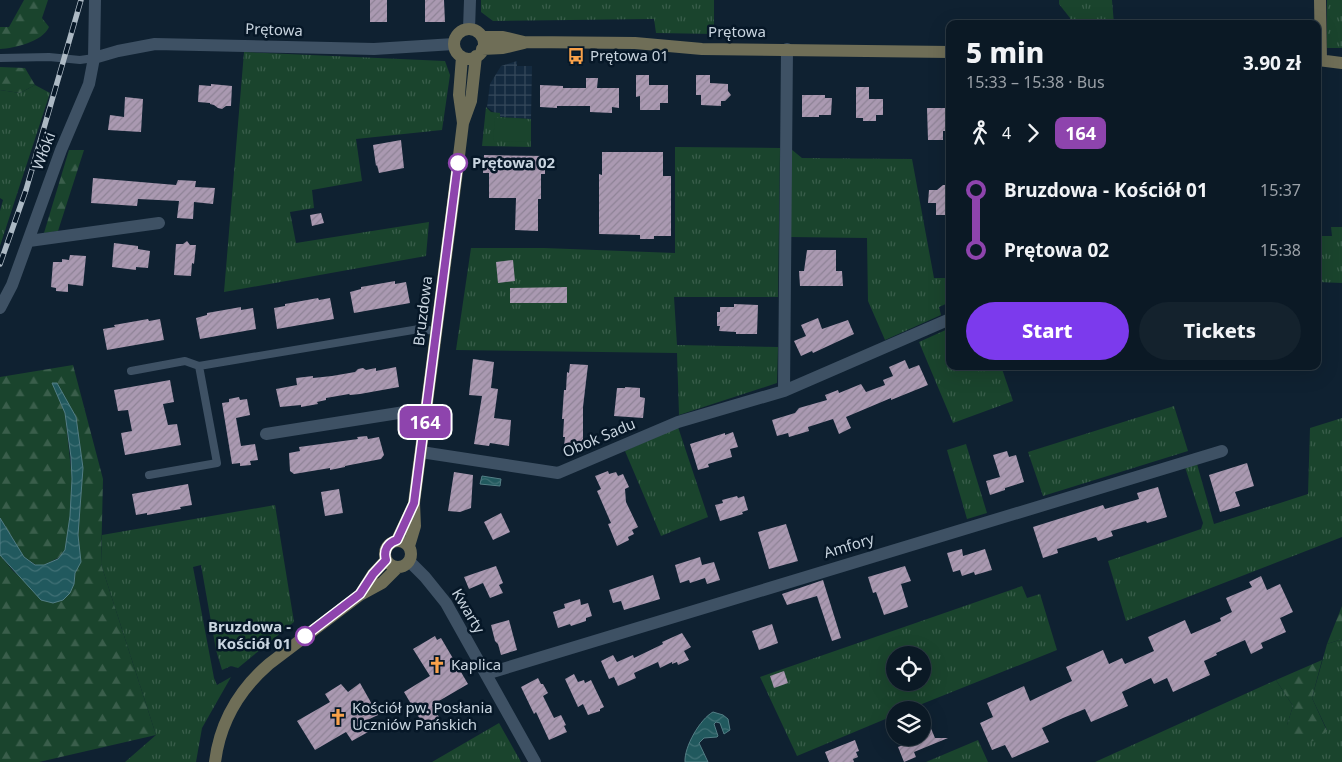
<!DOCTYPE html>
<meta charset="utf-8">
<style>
:root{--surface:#0b1925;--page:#14222d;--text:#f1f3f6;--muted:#9aa0a7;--line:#2b3842;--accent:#7c3aed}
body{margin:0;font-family:"Noto Sans",sans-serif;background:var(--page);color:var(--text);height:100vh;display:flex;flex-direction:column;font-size:19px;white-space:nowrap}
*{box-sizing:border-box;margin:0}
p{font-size:16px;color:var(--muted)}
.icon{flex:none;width:28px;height:28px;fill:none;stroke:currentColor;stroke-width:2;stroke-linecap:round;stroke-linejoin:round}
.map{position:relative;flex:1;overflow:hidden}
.side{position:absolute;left:946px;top:20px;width:375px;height:350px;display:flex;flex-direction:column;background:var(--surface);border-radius:10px;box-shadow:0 5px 20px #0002,0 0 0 1px var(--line)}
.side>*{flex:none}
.badge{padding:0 10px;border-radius:8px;font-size:18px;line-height:32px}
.fabs{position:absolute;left:886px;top:646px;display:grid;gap:10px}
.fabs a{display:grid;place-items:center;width:45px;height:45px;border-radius:50%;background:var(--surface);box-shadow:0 5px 20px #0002,0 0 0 1px var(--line);font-size:25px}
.map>.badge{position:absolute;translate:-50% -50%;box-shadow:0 0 0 2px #fff}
.legs{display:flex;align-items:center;gap:8px;height:55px;padding:0 20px;font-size:16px}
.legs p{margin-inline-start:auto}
.head{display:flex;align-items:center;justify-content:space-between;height:85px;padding:0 20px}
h1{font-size:28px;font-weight:800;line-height:38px}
.button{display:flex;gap:10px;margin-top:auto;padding:10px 20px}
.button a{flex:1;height:58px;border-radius:30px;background:var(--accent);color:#fff;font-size:20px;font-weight:800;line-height:58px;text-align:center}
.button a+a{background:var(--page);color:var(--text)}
ul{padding:0 20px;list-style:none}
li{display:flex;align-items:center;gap:18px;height:60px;font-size:19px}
li i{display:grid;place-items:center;width:8px;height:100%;margin:0 6px;background:currentColor}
li i::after{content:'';width:12px;height:12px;margin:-6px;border:4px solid;border-radius:50%;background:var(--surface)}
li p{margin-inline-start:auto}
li:first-child i{background:linear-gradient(#0000 50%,currentColor 0)}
li:last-child i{background:linear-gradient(currentColor 50%,#0000 0)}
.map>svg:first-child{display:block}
</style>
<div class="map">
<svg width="1342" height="762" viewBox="0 0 1342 762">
<defs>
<pattern id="industrial-grid" width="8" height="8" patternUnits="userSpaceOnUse" patternTransform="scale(1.25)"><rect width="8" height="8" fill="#142a3f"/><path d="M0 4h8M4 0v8" fill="none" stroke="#35485a"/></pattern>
<pattern id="grass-tufts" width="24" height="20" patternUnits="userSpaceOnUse" patternTransform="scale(1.25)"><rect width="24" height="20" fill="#1a442d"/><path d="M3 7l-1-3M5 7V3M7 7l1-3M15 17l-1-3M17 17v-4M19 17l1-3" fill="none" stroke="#3a5e4b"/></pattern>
<pattern id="forest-firs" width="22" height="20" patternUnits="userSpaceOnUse" patternTransform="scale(1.25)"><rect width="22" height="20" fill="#1a442d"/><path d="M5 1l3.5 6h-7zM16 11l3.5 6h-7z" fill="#3a5e4b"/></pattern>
<pattern id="water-waves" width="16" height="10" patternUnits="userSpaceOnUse" patternTransform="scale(1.25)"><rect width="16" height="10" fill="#21595e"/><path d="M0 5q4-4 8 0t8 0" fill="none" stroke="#407075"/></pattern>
<pattern id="building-hatch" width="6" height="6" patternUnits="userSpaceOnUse" patternTransform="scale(1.25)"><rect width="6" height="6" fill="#aa99b1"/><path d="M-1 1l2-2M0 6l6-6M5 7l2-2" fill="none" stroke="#8e8396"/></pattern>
</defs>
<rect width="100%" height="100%" fill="#0f2131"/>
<path fill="url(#industrial-grid)" d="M517 61V66H532L531 119 500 117 487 107 490 84 501 66Z"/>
<path fill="url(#grass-tufts)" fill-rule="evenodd" d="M481 0H714V34L656 33 654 19 493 21 481 12Z
M1059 0H1112L1114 24H1070V18L1059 4Z
M1327 0H1342V48H1327Z
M244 52 445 61 450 75 442 130 356 139 362 181 312 190 314 208 290 212 296 243 429 222 426 256 224 292Z
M35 85 50 93 0 246V211L3 200 0 198V90L20 93Z
M486 107 491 112 500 113V117L531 119V147L482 146Z
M675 147 780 148 778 297H674L677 345 778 347 777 383 679 415 677 353 456 350 471 248H544L675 253Z
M791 149 802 158 912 159 934 278H950V302L939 307 941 315 885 340 868 301 867 238 790 237Z
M1331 227H1342V283L1318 282V236H1332Z
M950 328V366H1001L1013 401 953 423 919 342Z
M1174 406 1188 451 1043 496 1028 452Z
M1342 418V537L1126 621 1108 561 1201 529 1203 523 1185 467 1197 464 1214 524 1308 494 1310 428Z
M678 427 708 517 661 536 625 451Z
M966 444 987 513 967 519 947 450Z
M275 505 294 622 238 668 231 666 222 670 216 650 201 565 193 567 214 678 217 685 231 677 202 728 196 762H125L156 735 101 564 102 535Z
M1022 586 1027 598 1040 594 1057 650 907 710H895V715L797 756 760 677ZM895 655H922V682H895Z
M1342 639V762H1095L1276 680 1293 706 1287 725 1327 730 1312 698 1327 644Z
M499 723 521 762H432Z
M978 740 988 762H926Z"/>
<path fill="url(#forest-firs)" d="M24 0H48L42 18 49 27C42 42 15 48 0 49V27H9Z
M0 67 25 68 35 85 20 93 0 90Z
M69 150H84L58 231 44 233Z
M73 365 103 479 101 564 156 735 39 762H0V555L13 571 29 585 74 584 75 573 80 562 78 535 83 468 76 417 52 383 65 413 72 479 70 516 65 550 58 558 44 565H36L24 557 0 518V377Z
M1342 606V639L1327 644Z
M1322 660 1312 698 1327 731C1315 743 1310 743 1293 743L1287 725 1293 706 1276 680Z"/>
<path fill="#1a442d" d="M495 118 525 119V142L493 141Z"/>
<path fill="url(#water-waves)" stroke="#537e85" d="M52 383H57L76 417 83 468 78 535 81 562 75 573 74 584 70 593 63 600 53 603 41 600 0 555V518L24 557 35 565H44L58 559 65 550 70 516 72 479 71 457 65 413Z
M482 476 501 479 500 486 480 484Z
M713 712 723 715 728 719 730 730 724 734 720 723 716 722 714 724 718 736 717 737 704 738 699 743 708 762H685C684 747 700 719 713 712Z"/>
<path fill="url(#building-hatch)" d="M370 0H387V22H370Z
M425 0H444L445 22H425Z
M636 75H649V85H668V103H660V110H640V96L636 97Z
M696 75H710V83L728 84V91L731 95 725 101H721V106L701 105V95H696Z
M586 78H598L597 88H619V108L612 107V113L590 112V106H557V108L540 107V85L563 86V88H586Z
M211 84 232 86 231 106H226L222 109 218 108 214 105 210 104V103L198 102 199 85 211 86Z
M856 87H869V99H883V115H876V121H863V118H856Z
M802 95H825V98H832L831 115H819V117H802Z
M125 97 143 99 141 132 108 130 110 115 124 117Z
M927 108H950V131H943V140H928Z
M401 140 404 168 379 173 377 165 376 166 373 145Z
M602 152H663V176H671V236H654V239H640V235L599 234V174L602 175Z
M484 155 545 156V174H541V199H538V231L515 230 516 198H489V173H483Z
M93 178 176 185 178 180 196 181 195 187 215 188 213 204 194 202 193 219 177 218 179 201 138 199 137 206 91 203Z
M943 185H950V215H936V203H928L929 190H937Z
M321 213 324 223 312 226 310 215Z
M187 241 190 245H196L194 264 192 263 191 276 174 275 176 244H183Z
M114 243 138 246V249L150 251 148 268 136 267V270L112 267Z
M807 250H836V271H842L843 286H800L799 271H804Z
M70 255 86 256 83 286 68 284V292L56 291V288L51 287 53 262H62V259L69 260Z
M513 260 515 281 498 283 496 262Z
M395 281V284L406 282 410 303 354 313 350 292 361 289V287Z
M567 287V303H510V288Z
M318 298 319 300 330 298 334 319 277 329 274 308 285 306V304Z
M734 304 758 305 757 334H736V332L719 331 720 326H717V312H720V307H734Z
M241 307V310L253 308 256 329 200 339 196 318 207 315V313Z
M818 318 822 329 848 320 854 334 813 353 812 351 801 356 794 341 806 336 801 325Z
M148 319 149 321 160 319 164 340 107 350 103 329 115 327 114 325Z
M473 359 494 362 491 388 498 389 494 418 511 420 509 446 490 443 489 446 474 444 482 396 469 395Z
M905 360 909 369 919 365 928 385 891 400V398L846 417 851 428 839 434 833 419 808 427 809 431 789 437 788 433 777 436 772 420 795 413 799 408 827 400 825 395 838 390 839 393 861 384 866 392 885 385 883 380 893 376 889 367Z
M570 364 588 365 583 407V447L564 446 565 437H563L564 419H562L564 390H566L567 372 569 373Z
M396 367 399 387 360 394 350 395 349 394 326 398V400L317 402 318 404 301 407V405L280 407 276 389 297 385 296 378 313 376V378L332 376 355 372 358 369 363 368 366 370 376 368V371Z
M170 380 174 402 163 404 168 425 177 424 181 445 125 455 121 433 132 431 128 410 118 411 114 390Z
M625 387 640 388V397L645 398 643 418 614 416 617 388H625Z
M239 397 240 400 247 399 250 415 236 418 241 446 255 444 258 460 250 461 251 465 240 466V463L232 464 222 403 229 402V399Z
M733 432 738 447 730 449 732 457 708 464 709 467 698 470 690 444 725 433V435Z
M367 436 368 439 379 437 384 455 381 459 345 466V467L330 470V468L294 474 290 471 289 453 300 451 299 447 358 439 357 437Z
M1007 451 1009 457 1016 455 1024 482 1005 488V490L990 495 986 481 1000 477 993 455Z
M1247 463 1254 486 1235 492 1240 506 1220 512 1209 475Z
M608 471 609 474 616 472 618 476 623 474 629 487 625 489 626 502 638 527 632 530 634 534 628 537 629 540 617 546 608 524 611 523 597 491 601 489 595 476Z
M454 472 473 475 471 508 460 512 448 511Z
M188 484 192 505 180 507 181 509 147 515V513L136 515 132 494Z
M1158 487 1167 517 1147 523 1146 521 1111 531 1113 536 1098 541 1096 537 1057 549 1058 553 1043 558 1033 527 1103 505 1105 509 1139 499 1137 493Z
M339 489 343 513 325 516 321 492Z
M737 496 738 498 744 496 748 510 742 512 743 514 720 521 715 505 723 503 722 500Z
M501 513 510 532 493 540 484 522Z
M786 524 798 561 769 569 758 532Z
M962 549 963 556 985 549 992 570 975 575 974 572 962 576 960 570 953 572 947 553Z
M700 557 702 565 714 562 720 580 707 584 705 578 690 583 689 580 680 583 675 565Z
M496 566 503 583 499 585 503 593 490 598 483 583 469 589 464 577Z
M905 566 911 581 901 584 908 607 884 615 876 592 873 593 868 577Z
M653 575 660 599 624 610 621 601 613 603 609 590Z
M1261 576 1267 590 1280 584 1293 612 1280 618 1286 632 1261 643 1263 648 1251 654 1245 640 1216 653 1217 655 1204 661 1210 675 1173 692 1167 678 1154 684 1151 678 1122 692 1128 706 1091 722 1085 709 1063 718 1042 728 1049 742 1012 758 1005 745 992 750 980 723 993 717 987 703 1024 686 1030 701 1072 681 1066 667 1103 650 1109 664 1122 658 1125 664 1154 651 1148 637 1185 620 1191 634 1221 621 1220 618 1232 612 1226 598 1252 587 1249 582Z
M823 580 841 638 832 641 817 596 787 605 782 594Z
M580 599 581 605 588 603 592 616 586 618V621L571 626 570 624 558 628 553 612 565 608 564 604Z
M509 620 517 650 501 655 498 644 495 641 491 625Z
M772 624 778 643 759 650 752 631Z
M682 633 691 647 684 651 689 660 678 665 677 662 672 664V662L660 668 658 662 634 673 636 678 618 686 614 677 609 679 601 661 613 655 617 662 633 655 634 658 663 644 662 642Z
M435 636 437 640 441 638 468 684 432 705 439 717 424 726 404 692 430 676 413 649Z
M784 671 788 683 774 688 770 676Z
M574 674 578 682 584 680 585 683 591 680 604 707 600 709V711L588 715 583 704 578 707 565 679Z
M538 678 541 684H543L548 693 543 696 554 718 561 715 566 725 564 726 567 732 549 740 536 712 534 714 521 687Z
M360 683 378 715 363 722 368 732 352 741 346 732 315 750 297 721 330 702 325 694 341 684 348 692Z
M922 707 935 738H948L914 752 916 757 904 762 898 747 903 745 900 738H922Z
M855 740 859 751 856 752 858 757 853 759 854 762H829L825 752Z"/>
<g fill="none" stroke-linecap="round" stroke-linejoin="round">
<path stroke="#3e5164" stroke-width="8" d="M0 58 49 57 80 60 94 58
M131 371 185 361 199 366
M149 475 217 463 199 366 419 329 436 331"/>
<path stroke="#3e5164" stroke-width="12" d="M469 29 470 0
M94 58 118 51 155 44 374 49 454 44
M29 241 159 223
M0 308 12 285 61 150 89 84 94 58 95 0
M784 391 787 49
M266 434 411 411H426
M421 452 558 473 678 422 784 391 950 319
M409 561 425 577 446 603 535 762
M486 674 1222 451"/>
<path stroke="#6f6e57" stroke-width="12" d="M1320 0 1321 60
M454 44a15 15 0 1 1 30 0a15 15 0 1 1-30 0Z
M482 37H503L524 42 635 43 702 49 950 52
M482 49 503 48 524 43
M462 57 459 95 463 123
M1318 60 1342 63
M397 540 413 506
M385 554a13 13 0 1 1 26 0a13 13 0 1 1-26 0Z
M409 546 415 526 414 503 458 164 463 123 471 101 476 56
M360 595 373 574 386 560
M215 762C220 722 239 690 269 664L360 595 382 583 398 567"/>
<g stroke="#acb9c4" stroke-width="5.5">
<path id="rail" d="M0 264 26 190 81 0"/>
</g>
<use href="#rail" stroke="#061727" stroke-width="4" stroke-dasharray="11" stroke-linecap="butt"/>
</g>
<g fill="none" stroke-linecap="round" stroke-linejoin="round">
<g stroke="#fff" stroke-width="11">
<path id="line-1" d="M305 636 360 594 373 574 386 560C383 550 388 543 397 540L414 503 458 163"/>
</g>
<use href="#line-1" stroke="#8e44ad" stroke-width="8"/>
</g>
<defs>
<g id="bus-bare" transform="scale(1.35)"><path d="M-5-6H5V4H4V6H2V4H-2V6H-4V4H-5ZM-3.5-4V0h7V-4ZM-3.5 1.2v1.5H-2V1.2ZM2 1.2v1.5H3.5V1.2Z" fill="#f8a14a" stroke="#061727" stroke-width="2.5" paint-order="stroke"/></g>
<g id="church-bare" transform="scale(1.35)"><path d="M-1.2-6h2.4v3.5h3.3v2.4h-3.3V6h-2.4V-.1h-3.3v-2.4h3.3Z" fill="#f8a14a" stroke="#061727" stroke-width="2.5" paint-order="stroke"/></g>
</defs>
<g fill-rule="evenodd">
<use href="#bus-bare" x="576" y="56"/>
<use href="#church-bare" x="437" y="665"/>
<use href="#church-bare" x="338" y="717"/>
</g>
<g fill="#fff" stroke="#8e44ad" stroke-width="2.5">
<circle cx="458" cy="163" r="9"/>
<circle cx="305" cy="636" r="9"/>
</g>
<g text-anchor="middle" stroke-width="5" stroke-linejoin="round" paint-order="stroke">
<g font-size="15" fill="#c8d4df" stroke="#061727">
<text transform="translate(274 30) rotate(2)" y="5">Prętowa</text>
<text x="737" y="37">Prętowa</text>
<text transform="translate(44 151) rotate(-69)" y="5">Włóki</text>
<text transform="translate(423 311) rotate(-83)" y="5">Bruzdowa</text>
<text transform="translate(599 438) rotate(-23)" y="5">Obok Sadu</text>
<text transform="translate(849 546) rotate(-17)" y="5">Amfory</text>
<text transform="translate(468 611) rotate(59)" y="5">Kwarty</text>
</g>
<g font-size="15" fill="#c8d4df" stroke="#061727" text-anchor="start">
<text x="590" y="61">Prętowa 01</text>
<text x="451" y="670">Kaplica</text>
<text x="352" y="713">Kościół pw. Posłania<tspan x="352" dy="17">Uczniów Pańskich</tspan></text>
</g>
<g font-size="15" font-weight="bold" fill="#c8d4df" stroke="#061727" text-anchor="start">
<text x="472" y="168">Prętowa 02</text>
<text x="291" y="632" text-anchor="end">Bruzdowa -<tspan x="291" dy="17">Kościół 01</tspan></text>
</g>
</g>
</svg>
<div class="fabs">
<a><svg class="icon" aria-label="locate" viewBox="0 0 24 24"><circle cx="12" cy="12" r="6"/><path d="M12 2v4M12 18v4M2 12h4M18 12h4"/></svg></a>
<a><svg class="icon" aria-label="layers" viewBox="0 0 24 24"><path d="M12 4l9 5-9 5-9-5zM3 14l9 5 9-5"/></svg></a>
</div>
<b class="badge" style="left:425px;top:422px;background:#8e44ad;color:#fff">164</b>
<section class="side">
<div class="head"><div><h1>5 min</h1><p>15:33 – 15:38 · Bus</p></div><b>3.90 zł</b></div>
<div class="legs"><svg class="icon" aria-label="walk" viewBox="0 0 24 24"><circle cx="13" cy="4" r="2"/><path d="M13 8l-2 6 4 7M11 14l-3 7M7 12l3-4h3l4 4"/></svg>4<svg class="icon" aria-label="forward" viewBox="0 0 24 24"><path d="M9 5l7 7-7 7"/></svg><b class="badge" style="background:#8e44ad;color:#fff">164</b></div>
<ul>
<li><i style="color:#8e44ad"></i><b>Bruzdowa - Kościół 01</b><p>15:37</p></li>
<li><i style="color:#8e44ad"></i><b>Prętowa 02</b><p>15:38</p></li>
</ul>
<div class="button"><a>Start</a><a>Tickets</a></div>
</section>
</div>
